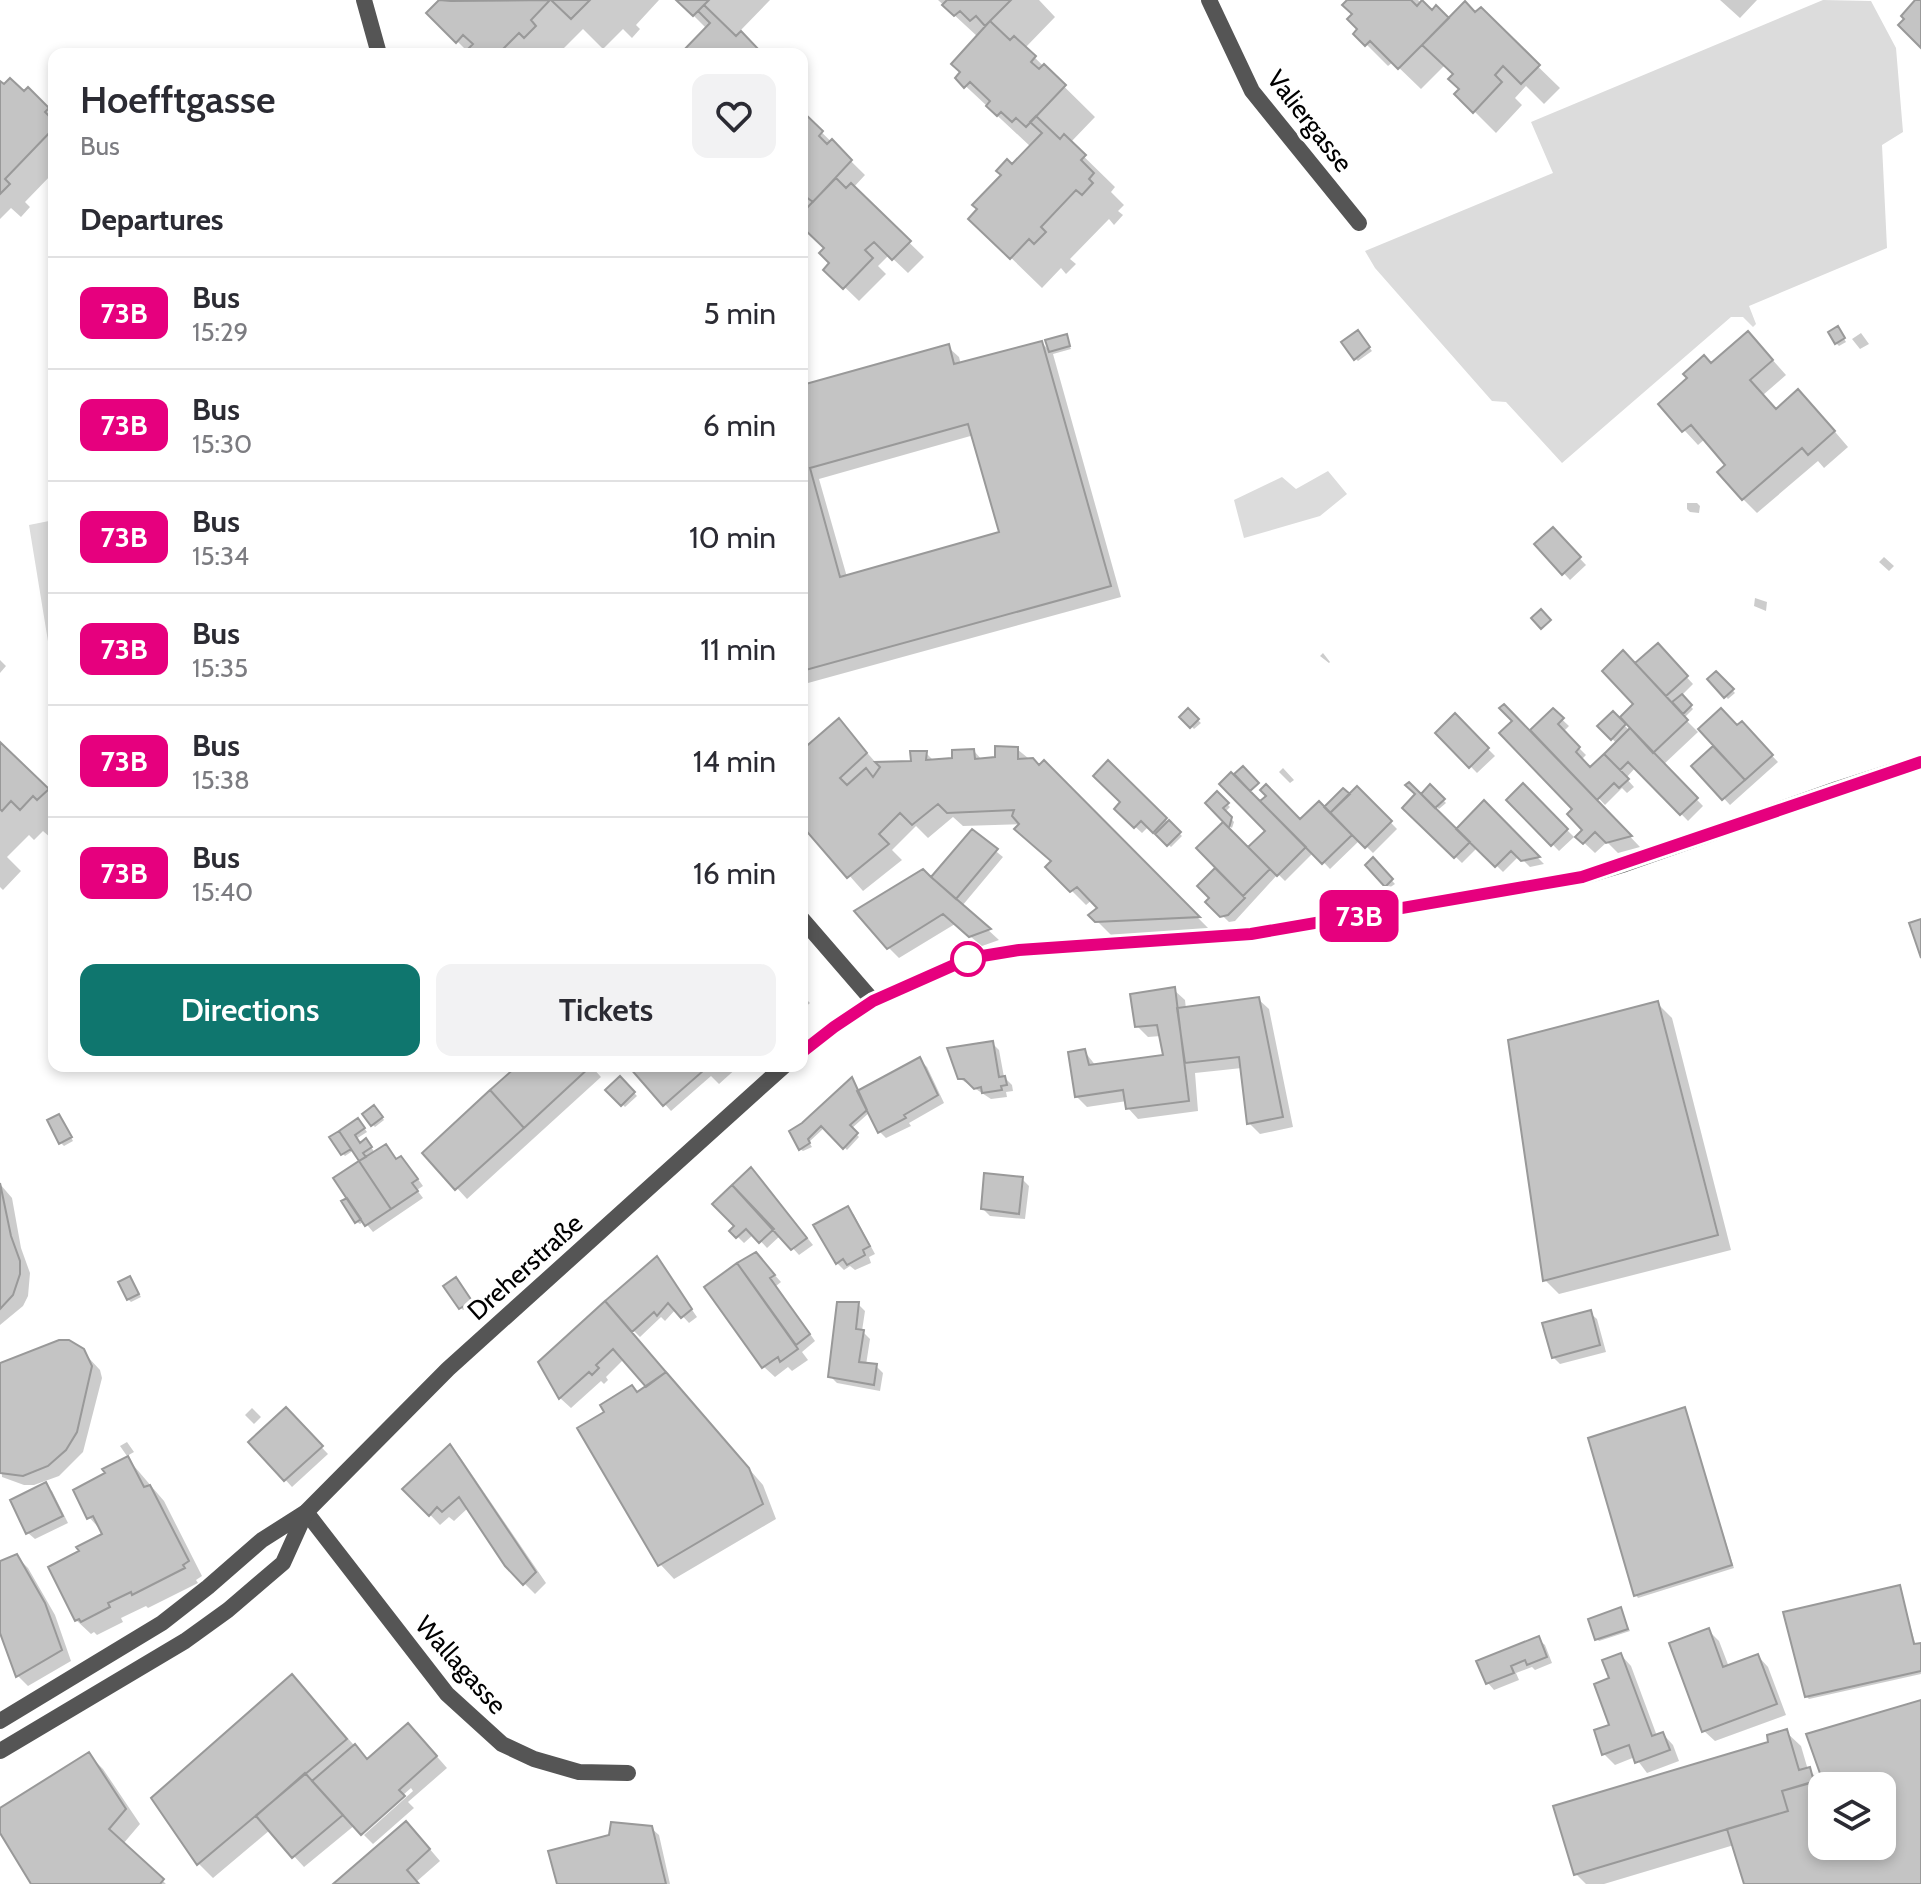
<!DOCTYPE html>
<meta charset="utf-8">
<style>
:root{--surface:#fff;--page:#f2f2f3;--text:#2b2b33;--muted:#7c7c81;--line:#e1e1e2;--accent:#0f766e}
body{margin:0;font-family:Cabin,sans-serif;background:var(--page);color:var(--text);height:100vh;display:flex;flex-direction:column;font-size:30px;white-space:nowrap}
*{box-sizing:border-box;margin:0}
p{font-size:26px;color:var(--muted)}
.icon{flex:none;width:44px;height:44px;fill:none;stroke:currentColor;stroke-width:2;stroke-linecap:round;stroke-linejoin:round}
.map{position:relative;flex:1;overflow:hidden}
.panel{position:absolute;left:48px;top:48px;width:760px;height:1024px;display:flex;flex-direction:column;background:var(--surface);border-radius:16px;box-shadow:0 4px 12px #0003}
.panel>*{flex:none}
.badge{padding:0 16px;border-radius:12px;font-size:28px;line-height:52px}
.fabs{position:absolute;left:1808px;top:1772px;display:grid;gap:16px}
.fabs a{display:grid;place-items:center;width:88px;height:88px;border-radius:16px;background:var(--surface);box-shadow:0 4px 12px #0003;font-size:40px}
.map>.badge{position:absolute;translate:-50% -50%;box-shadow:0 0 0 4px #fff}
h2{padding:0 32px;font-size:30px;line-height:72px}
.round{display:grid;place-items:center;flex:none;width:84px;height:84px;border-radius:16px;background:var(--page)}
.head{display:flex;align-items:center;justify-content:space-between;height:136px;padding:0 32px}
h1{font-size:38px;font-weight:600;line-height:60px}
.action{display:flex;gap:16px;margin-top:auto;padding:16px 32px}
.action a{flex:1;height:92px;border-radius:16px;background:var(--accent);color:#fff;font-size:32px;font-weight:600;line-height:92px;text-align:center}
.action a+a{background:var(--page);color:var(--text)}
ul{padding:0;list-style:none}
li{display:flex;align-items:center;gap:24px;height:112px;padding:0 32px;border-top:2px solid var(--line)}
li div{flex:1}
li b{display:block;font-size:30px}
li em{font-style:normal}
li .badge{min-width:88px;font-weight:700;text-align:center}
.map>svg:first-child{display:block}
</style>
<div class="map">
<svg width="1921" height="1884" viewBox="0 0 1921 1884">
<rect width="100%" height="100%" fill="#fff"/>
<path fill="#dcdcdc" d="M1823 0 1871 1 1896 48 1903 132 1882 145 1887 248 1749 306 1756 324 1753 327 1743 317H1731L1562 463 1506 402 1492 401 1375 268 1365 251 1553 173 1531 122Z
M1328 471 1347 494 1320 516 1244 538 1234 500 1282 477 1296 489Z
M54 520V678L29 525Z"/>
<path fill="#0003" fill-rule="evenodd" d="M442 0H448L451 3 455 0H659L636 25 640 29 632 38 623 29 603 49 583 29 560 52 561 54H466L468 52 429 13Z
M678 0H770L739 32 761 54H683L707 29Z
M938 0H1039L1055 17 1025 48 1095 117 1070 143 1115 187 1111 192 1124 205 1118 211 1123 215 1114 225 1109 219 1070 259 1076 264 1066 274 1061 268 1042 288 1002 249 1012 166 1031 147 957 78 978 37Z
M1348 0H1418L1432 13 1449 20 1475 14 1480 10 1560 88 1544 104 1526 86 1515 98 1522 105 1496 133 1457 94 1461 90 1455 74 1445 65 1421 89 1393 62 1388 66 1356 34 1360 30Z
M1720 0H1757L1740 18Z
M0 84 24 94 28 90 54 116V172L25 202 30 207 21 217 11 208 0 219Z
M802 113 865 175 853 188 924 257 908 273 889 255 878 266 886 274 859 301 826 269 832 264 827 248 802 224V216L811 207 802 200Z
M1840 332 1846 342 1839 346 1836 343Z
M1861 333 1869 344 1860 349 1852 339Z
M1360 336 1372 351 1358 361 1355 358Z
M1066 337 1071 349 1053 354 1121 597 808 683 802 676V387L948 347 959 357 961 365 1042 343 1051 352 1048 342ZM974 435 1002 534 847 577 819 479Z
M1762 348 1786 375 1763 395 1777 411 1813 406 1848 447 1824 468 1818 461 1757 513 1743 499 1728 465 1705 439 1698 445 1660 404Z
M1687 503H1697L1700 506 1699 513 1690 512 1687 509Z
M1553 530 1586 565 1570 580 1537 544Z
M1884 557 1894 566 1889 571 1879 562Z
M1755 598 1767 602 1766 611 1754 606Z
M1658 646 1693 684 1681 696 1693 709 1684 718 1698 732 1663 765 1703 806 1688 821 1636 767 1626 778 1634 787 1627 793 1622 788 1605 805 1579 777 1576 780 1640 847 1618 853 1607 842 1595 853 1578 837 1585 830 1530 733 1553 711 1569 726 1563 732 1586 755 1581 760 1590 770 1617 744 1600 726 1613 714 1631 732 1636 705V666Z
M1323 653 1330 662 1329 663 1320 656Z
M0 660 6 666 0 673Z
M1716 673 1735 693 1728 699 1710 679Z
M1188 711 1201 723 1194 729 1182 716Z
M1455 716 1495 756 1477 773 1438 733Z
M839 721 877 764 914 763 926 753 935 762 954 760 974 751 982 760 997 759 1017 749 1039 767 1044 762 1211 931 1111 935 1091 915 1099 908 1092 900 1086 905 1048 867 1053 862 1022 824 963 826 953 817 928 838 916 826 892 850 902 860 863 891 802 822V753Z
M1742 724 1778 762 1730 805 1694 766Z
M0 744 54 797V837L52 839 43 831 34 840 29 835 7 857 21 871 3 890 0 887Z
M1108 763 1182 836 1171 847 1149 826 1142 833 1116 809 1123 802Z
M1283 768 1294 780 1290 783 1279 772Z
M1523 786 1574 837 1559 851 1509 800Z
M1430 787 1446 803 1439 809 1432 802 1429 805 1456 831 1484 803 1544 864 1530 867 1519 856 1503 872 1478 847 1462 863 1405 808Z
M1357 788 1397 829 1373 853 1360 840 1330 869 1314 852 1285 881 1278 874 1235 921 1229 922 1208 902 1211 898 1200 886 1218 868 1248 850 1267 831 1260 804 1300 822 1349 796Z
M1217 794 1230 807 1225 812 1234 822 1232 828 1225 822Z
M972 832 1003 857 962 906 999 940 982 946 955 924 899 958 888 947 932 879Z
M1373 860 1395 884 1389 888 1368 865Z
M1174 990 1185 1000 1186 1009 1258 999 1269 1009 1293 1127 1260 1134 1249 1123 1242 1068 1195 1073 1198 1111 1138 1119 1128 1108 1127 1101 1087 1107 1076 1096 1085 1052 1096 1066 1165 1057 1161 1036 1148 1037 1137 1026Z
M802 995 810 1003 802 1010Z
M1657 1003 1672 1018 1731 1250 1559 1294 1545 1280Z
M992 1043 999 1050 1004 1077 1012 1085 1013 1091 1006 1092 1007 1097 991 1099 959 1078Z
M920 1060 927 1067 944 1103 909 1123 911 1126 886 1138 880 1132 870 1112 851 1129 859 1137 847 1150 825 1127 809 1142 812 1147 803 1151 800 1149 803 1125Z
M515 1066H591L601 1077 467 1199 425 1153 517 1069Z
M739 1066 719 1084 711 1076 671 1111 632 1067Z
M620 1078 637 1096 625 1107 608 1090Z
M377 1111 384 1120 375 1127 372 1124Z
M59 1116 73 1141 64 1146 61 1143Z
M361 1123 367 1132 356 1139 361 1145 369 1144 375 1153 385 1146 397 1160 401 1158 408 1165 423 1186 417 1190 423 1198 373 1232 364 1221 360 1224 357 1222 349 1199 362 1162 354 1150 345 1156 343 1154Z
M758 1176 813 1245 799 1255 781 1235 767 1248 754 1234 744 1243 732 1231Z
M1022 1179 1029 1186 1025 1219 990 1216 983 1209Z
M0 1184 12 1198 21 1248 30 1273 28 1296 23 1306 0 1325Z
M848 1208 854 1215 875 1254 869 1257 871 1263 855 1270 850 1266 844 1270 837 1263 816 1226Z
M756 1254 781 1282 776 1286 815 1341 802 1352 808 1360 792 1371 788 1367 775 1377 764 1367 706 1288Z
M657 1259 697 1317 689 1323 676 1309 665 1321 661 1317 640 1337 633 1330 630 1332 763 1485 776 1519 674 1579 660 1564 638 1394 648 1387 624 1359 606 1377 608 1380 604 1384 601 1381 571 1408 560 1398 541 1363Z
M130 1278 141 1297 131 1302 128 1299Z
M459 1282 473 1304 463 1310 461 1308Z
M858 1304 865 1311 862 1331 870 1339 866 1365 876 1366 883 1373 880 1391 837 1383 830 1376Z
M1590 1313 1597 1319 1606 1352 1560 1364 1553 1357Z
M87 1356 100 1370 102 1378 83 1452 59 1476 34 1485H24L2 1477 0 1366Z
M252 1408 261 1417 254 1424 245 1415Z
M286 1410 328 1454 292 1487 251 1442Z
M1684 1410 1734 1568 1638 1598 1636 1595Z
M127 1442 134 1452 127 1456 120 1446Z
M450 1446 460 1457 546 1583 535 1594 506 1565 468 1508 454 1521 449 1517 440 1525 405 1489Z
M128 1459 164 1501 202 1576 196 1580 198 1583 148 1608 146 1606 121 1618 123 1622 97 1635 94 1632 91 1634 76 1620 81 1552 105 1535 89 1517 108 1474Z
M45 1485 52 1491 68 1523 35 1539 28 1533Z
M17 1557 28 1568 55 1615 71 1661 28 1686 18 1676 0 1627V1563Z
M1899 1587 1916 1646 1921 1645V1674L1809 1699 1806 1696Z
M1620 1610 1630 1631 1599 1641 1597 1639Z
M1708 1630 1719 1641 1729 1667 1758 1656 1768 1667 1786 1715 1715 1741 1704 1731Z
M1538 1639 1545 1645 1552 1663 1535 1670 1532 1667 1516 1673 1519 1680 1494 1690 1488 1683Z
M1621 1655 1631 1666 1657 1736 1663 1734 1673 1745 1679 1761 1647 1773 1635 1757 1615 1765 1604 1754 1612 1726 1611 1679Z
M306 1691 368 1761 419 1736 447 1768 408 1802 414 1808 373 1844 364 1835 413 1791 411 1788 361 1832 355 1825 304 1867 270 1830 213 1878 199 1864Z
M1921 1702V1884H1746L1734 1845 1604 1884H1586L1576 1874 1786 1732 1801 1746 1808 1770 1821 1781ZM1822 1786H1882V1846H1822Z
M88 1754 103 1769 140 1824 123 1844 166 1884H33L0 1829V1810Z
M651 1828 659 1835 670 1884H559Z
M417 1834 440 1861 416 1882 418 1884H336Z"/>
<path fill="#c4c4c4" stroke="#999" stroke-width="2" fill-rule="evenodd" d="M439 0 451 1 550 0 531 20 536 26 524 38 519 33 498 54H463L473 44 463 35 456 43 426 13Z
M551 0H590L571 19Z
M676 0H709L693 16Z
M947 0H1011L985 26 976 16 970 21 960 11 954 16 942 5Z
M1347 0H1411L1417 6 1422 0 1432 10 1436 5 1449 18 1398 69 1370 41 1365 46 1353 34 1357 29 1347 19 1352 14 1342 5Z
M1915 0H1921V48L1898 25 1904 19 1901 16Z
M1465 1 1475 12 1481 7 1540 65 1521 84 1503 66 1495 75 1502 82 1473 113 1454 94 1459 89 1448 79 1453 74 1422 45Z
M704 5 736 36 741 31 762 53 680 54 710 23 698 11Z
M990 21 1010 40 1014 36 1036 56 1031 62 1039 69 1044 64 1066 85 1026 127 1016 118 1012 122 1001 112 997 116 986 106 990 101 970 82 964 88 955 78 960 72 951 64Z
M10 78 24 91 28 87 49 108 45 112 54 121V128L5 179 10 184 0 194V81L4 84Z
M802 111 823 131 819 136 827 144 832 139 852 160 813 202 802 194Z
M1036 116 1060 139 1064 134 1086 155 1081 160 1094 173 1089 179 1093 183 1082 195 1076 190 1041 227 1046 232 1034 244 1029 239 1010 259 968 219 977 209 972 205 1001 175 996 171 1007 159 1012 164 1042 133 1030 122Z
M836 178 846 188 851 183 911 241 892 260 874 242 865 250 873 258 843 289 823 270 829 263 819 253 824 248 802 227V213Z
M1838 326 1845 338 1835 344 1828 332Z
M1358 330 1370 347 1354 360 1341 342Z
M1748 331 1773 360 1750 380 1776 409 1798 389 1835 431 1808 455 1802 448 1742 500 1717 472 1725 465 1691 425 1682 432 1658 404 1687 378 1683 374 1704 355 1711 363Z
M1067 334 1070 346 1049 352 1045 340Z
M1042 341 1111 586 802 671V385L949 344 954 364ZM968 424 999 532 840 577 810 468Z
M1553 527 1581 557 1562 575 1534 544Z
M1541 609 1551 620 1541 629 1531 618Z
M1658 643 1688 676 1666 696 1635 663Z
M1623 650 1688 720 1653 753 1620 717 1633 704 1602 671Z
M1716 671 1734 689 1724 698 1707 679Z
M1682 694 1692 705 1683 714 1672 702Z
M1504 704 1597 800 1632 836 1606 843 1595 832 1583 844 1575 837 1582 830 1567 814 1572 809 1499 733 1512 721 1499 708Z
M1188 708 1199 719 1190 728 1179 717Z
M1553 708 1564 718 1558 724 1580 747 1576 752 1590 767 1604 754 1629 779 1619 788 1614 783 1597 800 1530 730Z
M1721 708 1737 725 1742 721 1773 755 1745 780 1698 729Z
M1613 711 1626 724 1611 740 1597 726Z
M1455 713 1489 748 1469 768 1435 733Z
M839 718 867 753 840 778 847 785 866 768 873 777 880 767 875 762 911 761 910 751H927L926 760 952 758V750L974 749 975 759 995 757V746L1018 747V759L1033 758 1039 765 1044 760 1200 917 1095 922 1088 915 1097 908 1077 887 1070 892 1045 867 1051 861 1014 829 1019 824 1012 816 1014 810 947 813 938 804 912 825 900 813 879 834 889 844 847 878 802 826V750Z
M1630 728 1698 798 1680 815 1628 762 1620 770 1604 754Z
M0 742 49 789 37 800 33 796 20 810 11 801 2 811 0 809Z
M1713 746 1745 780 1722 800 1691 766Z
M1108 760 1167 818 1153 833 1141 821 1134 828 1114 809 1120 802 1093 776Z
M1243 766 1259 783 1250 791 1234 774Z
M1231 772 1306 847 1277 876 1248 847 1265 831 1219 784Z
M1409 782 1470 842 1454 858 1402 808 1415 794 1405 785Z
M1523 783 1568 829 1551 846 1506 800Z
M1266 784 1300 819 1319 801 1352 835 1322 864 1260 801 1266 796 1260 790Z
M1430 784 1445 799 1435 808 1421 794Z
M1357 786 1392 821 1365 848 1330 813Z
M1343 788 1350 794 1330 813 1324 807Z
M1217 791 1229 803 1223 808 1232 817 1229 828 1205 803Z
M1484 800 1540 857 1521 861 1511 851 1495 867 1456 829Z
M1169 820 1181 832 1167 846 1155 834Z
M1223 822 1270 869 1243 896 1196 848Z
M972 829 998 849 956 899 931 877Z
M1373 857 1393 879 1385 887 1365 865Z
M1215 868 1245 898 1228 915 1220 917 1205 902 1209 898 1197 886Z
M923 869 931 877 991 929 969 937 943 914 887 949 854 911Z
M1921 919V958L1909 923Z
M1175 987 1189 1101 1126 1109 1123 1090 1075 1097 1068 1052 1085 1049 1089 1065 1163 1055 1157 1025 1135 1027 1130 994Z
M1259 997 1283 1117 1247 1124 1239 1057 1185 1063 1177 1008Z
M1658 1001 1718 1235 1543 1281 1508 1040Z
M993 1041 999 1077 1005 1076 1007 1085 1001 1086 1002 1090 982 1093 981 1087 974 1089 964 1079H958L947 1048Z
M920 1057 938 1095 904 1115 906 1118 878 1133 857 1091Z
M517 1066H591L524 1128 490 1090Z
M699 1066 703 1071 663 1106 629 1067Z
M620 1076 635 1092 621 1106 605 1090Z
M852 1077 867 1110 850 1125 858 1133 843 1149 821 1126 808 1139 810 1143 799 1150 789 1131 802 1123Z
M490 1090 524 1128 455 1190 422 1153Z
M374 1105 383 1117 371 1126 362 1114Z
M59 1114 72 1137 59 1144 47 1120Z
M358 1118 365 1128 355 1135 360 1143 366 1138 372 1147 363 1153 366 1157 359 1161 339 1131Z
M339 1131 351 1149 341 1155 329 1137Z
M386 1144 396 1159 401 1156 418 1179 412 1183 418 1191 391 1209 359 1161Z
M359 1161 391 1209 365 1226 333 1178Z
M751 1167 807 1238 791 1250 732 1185Z
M984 1173 1023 1177 1019 1214 981 1209Z
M0 1183 11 1236 20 1261V1274L13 1295 0 1309Z
M732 1185 774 1229 759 1243 746 1229 736 1238 729 1231 734 1226 712 1204Z
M347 1198 361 1219 355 1223 341 1201Z
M848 1206 870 1246 863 1250 865 1255 847 1265 843 1259 836 1264 813 1225Z
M756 1252 775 1275 770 1278 810 1334 796 1345 737 1263Z
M657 1256 692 1309 681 1318 668 1303 657 1316 654 1312 632 1332 605 1301Z
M737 1263 798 1349 780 1362 778 1357 762 1368 704 1287Z
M130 1276 139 1294 127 1300 118 1282Z
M456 1277 472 1301 459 1309 443 1286Z
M605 1301 666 1372 646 1387 613 1349 596 1365 599 1368 592 1375 589 1372 559 1399 538 1362Z
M837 1302H859L856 1329 864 1330 859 1362 877 1364 874 1385 828 1377Z
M1591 1310 1600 1345 1552 1358 1542 1323Z
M59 1340H69L84 1349 92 1366 77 1432 66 1450 48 1466 23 1476 0 1473V1363Z
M666 1372 749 1468 763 1504 658 1566 577 1428 604 1412 600 1405 632 1385 637 1392Z
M286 1407 323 1446 284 1481 248 1442Z
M1685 1407 1732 1565 1634 1596 1588 1438Z
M450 1444 536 1572 523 1585 505 1566 459 1497 442 1512 437 1507 429 1516 402 1489Z
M128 1456 144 1487 150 1485 189 1561 183 1565 185 1568 132 1595 131 1592 108 1603 110 1607 81 1622 79 1619 75 1621 48 1567 79 1551 76 1547 102 1534 93 1516 87 1519 73 1490 105 1473 102 1469Z
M46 1482 63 1516 26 1534 10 1500Z
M17 1554 45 1603 62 1650 16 1677 0 1633V1561Z
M1900 1585 1914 1644 1921 1643V1671L1805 1697 1783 1612Z
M1621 1607 1628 1629 1595 1640 1588 1619Z
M1709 1628 1723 1667 1758 1654 1777 1704 1702 1732 1669 1643Z
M1539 1636 1547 1657 1527 1665 1525 1660 1511 1666 1514 1673 1486 1684 1476 1661Z
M1621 1653 1652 1736 1663 1732 1670 1750 1635 1763 1629 1745 1602 1755 1594 1730 1609 1725 1594 1684 1609 1678 1602 1660Z
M292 1674 347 1739 197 1865 151 1798Z
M1921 1700V1884H1744L1727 1829 1788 1811 1782 1791 1822 1779 1806 1734ZM1822 1786H1882V1846H1822Z
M408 1723 437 1756 399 1790 405 1796 361 1835 312 1781 355 1744 367 1759Z
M1787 1729 1799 1770 1810 1767 1814 1782 1782 1791 1788 1811 1574 1875 1553 1806 1768 1742 1767 1735Z
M89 1752 126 1809 109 1829 164 1879 160 1884H31L0 1833V1808Z
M305 1773 343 1815 292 1858 256 1816Z
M406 1821 430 1849 407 1870 419 1884H333Z
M611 1822 652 1826 666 1884H557L548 1851 609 1835Z"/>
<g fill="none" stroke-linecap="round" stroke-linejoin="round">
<path stroke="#555" stroke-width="16" d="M364 0 379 54
M1209 0 1252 91 1359 223
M802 919 873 1001
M306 1512 447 1694 502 1744 534 1759 579 1772 628 1773"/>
<path stroke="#555" stroke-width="16" d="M802 1052 834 1027 873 1001 970 958 1019 950 1251 934 1582 877 1625 864 1837 789 1921 762
M0 1721 162 1623 208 1587 262 1540 306 1512 448 1369 784 1066
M0 1751 185 1641 228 1610 283 1563 306 1512"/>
</g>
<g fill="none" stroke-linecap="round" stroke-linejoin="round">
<g stroke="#fff" stroke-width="18">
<path id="line" d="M802 1052 834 1027 873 1001 970 958 1019 950 1251 934 1582 877 1921 762"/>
</g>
<use href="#line" stroke="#e6007e" stroke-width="12"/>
</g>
<circle fill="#fff" stroke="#e6007e" stroke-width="4" cx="968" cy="959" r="16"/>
<g text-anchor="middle" stroke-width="7" stroke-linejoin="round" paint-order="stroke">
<g font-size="26" fill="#000" stroke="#fff">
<text transform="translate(1310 121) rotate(52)" y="9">Valiergasse</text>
<text transform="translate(525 1267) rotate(-42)" y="9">Dreherstraße</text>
<text transform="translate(461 1665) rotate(48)" y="9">Wallagasse</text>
</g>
</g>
</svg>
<div class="fabs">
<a><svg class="icon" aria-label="layers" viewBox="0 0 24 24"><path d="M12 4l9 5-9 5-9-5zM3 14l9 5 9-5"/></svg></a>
</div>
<b class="badge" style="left:1359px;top:916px;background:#e6007e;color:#fff">73B</b>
<section class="panel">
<div class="head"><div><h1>Hoefftgasse</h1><p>Bus</p></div><a class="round"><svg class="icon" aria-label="heart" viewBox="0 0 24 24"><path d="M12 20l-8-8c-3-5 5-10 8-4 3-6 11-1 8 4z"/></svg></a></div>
<h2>Departures</h2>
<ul>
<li><span class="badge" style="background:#e6007e;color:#fff">73B</span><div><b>Bus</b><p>15:29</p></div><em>5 min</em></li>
<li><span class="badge" style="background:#e6007e;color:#fff">73B</span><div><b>Bus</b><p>15:30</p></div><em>6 min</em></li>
<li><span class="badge" style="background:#e6007e;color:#fff">73B</span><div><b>Bus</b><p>15:34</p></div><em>10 min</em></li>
<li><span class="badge" style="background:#e6007e;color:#fff">73B</span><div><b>Bus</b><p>15:35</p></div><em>11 min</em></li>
<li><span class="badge" style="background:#e6007e;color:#fff">73B</span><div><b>Bus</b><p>15:38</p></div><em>14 min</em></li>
<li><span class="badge" style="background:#e6007e;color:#fff">73B</span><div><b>Bus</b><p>15:40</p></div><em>16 min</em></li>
</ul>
<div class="action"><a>Directions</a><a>Tickets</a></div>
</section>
</div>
